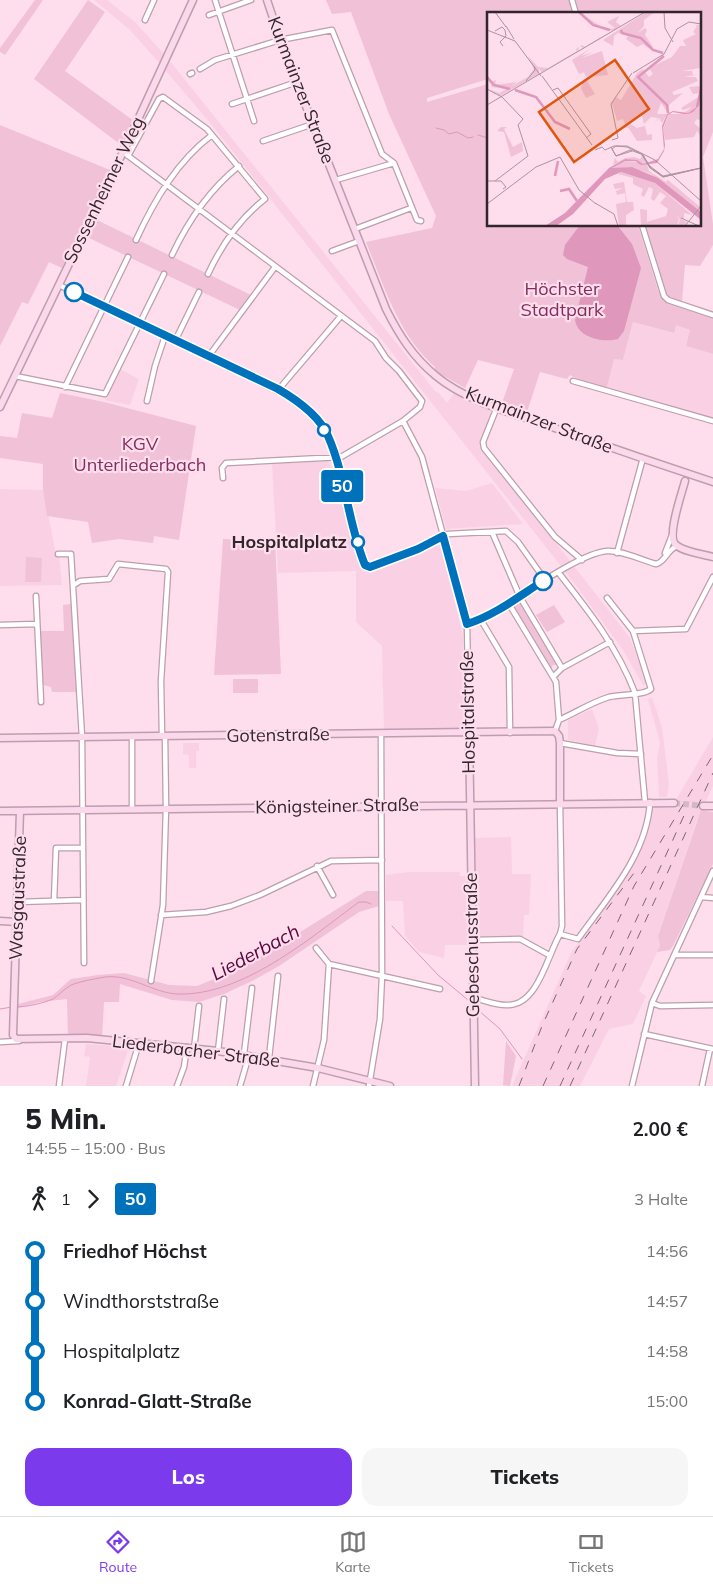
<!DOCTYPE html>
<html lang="de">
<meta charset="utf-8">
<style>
:root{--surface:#fff;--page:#f6f6f6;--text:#202124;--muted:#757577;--line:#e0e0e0;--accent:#7c3aed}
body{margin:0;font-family:Mulish,sans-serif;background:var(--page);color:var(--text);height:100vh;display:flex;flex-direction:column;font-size:19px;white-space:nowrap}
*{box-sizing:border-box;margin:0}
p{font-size:16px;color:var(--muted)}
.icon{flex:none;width:28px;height:28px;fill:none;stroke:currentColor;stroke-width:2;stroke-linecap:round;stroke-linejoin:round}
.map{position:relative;height:1086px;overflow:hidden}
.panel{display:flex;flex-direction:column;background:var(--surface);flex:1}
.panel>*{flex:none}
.badge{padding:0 10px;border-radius:4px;font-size:18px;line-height:32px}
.map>.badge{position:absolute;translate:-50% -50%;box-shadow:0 0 0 2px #fff}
.legs{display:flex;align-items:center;gap:8px;height:55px;padding:0 25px;font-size:16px}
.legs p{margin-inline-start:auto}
.summary{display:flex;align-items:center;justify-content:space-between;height:85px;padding:0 25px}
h1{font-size:28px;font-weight:800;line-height:38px}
.action{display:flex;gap:10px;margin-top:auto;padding:10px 25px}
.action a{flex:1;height:58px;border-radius:15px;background:var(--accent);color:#fff;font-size:20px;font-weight:800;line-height:58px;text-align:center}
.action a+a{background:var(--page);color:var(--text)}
ul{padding:0 25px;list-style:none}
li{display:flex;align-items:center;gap:18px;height:50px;font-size:19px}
li i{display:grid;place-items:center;width:8px;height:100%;margin:0 6px;background:currentColor}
li i::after{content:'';width:12px;height:12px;margin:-6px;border:4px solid;border-radius:50%;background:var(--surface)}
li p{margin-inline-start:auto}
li:first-child i{background:linear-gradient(#0000 50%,currentColor 0)}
li:last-child i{background:linear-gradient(currentColor 50%,#0000 0)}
.tab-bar{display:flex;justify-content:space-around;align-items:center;height:70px;border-top:1px solid var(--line);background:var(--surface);font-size:14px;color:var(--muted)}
.tab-bar a{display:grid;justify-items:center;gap:2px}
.tab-bar .on{color:var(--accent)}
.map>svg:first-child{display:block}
</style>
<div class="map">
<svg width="713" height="1086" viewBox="0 0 713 1086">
<rect width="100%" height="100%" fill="#feddec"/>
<path fill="#fad1e4" d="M94 0H107L135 22 165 55 160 64 130 30Z
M169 60 435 391 439 393 447 403 455 392 490 410 491 414 480 445 630 638 647 684 643 685 623 650 572 580 211 124 165 70Z
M633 322 673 333 676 325 691 330 686 346 713 354V417L607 387 614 358 623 360Z
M120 369 139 379 130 405 105 400Z
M329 461 363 572 440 542 463 636 465 729H384L382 646 356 622V571L278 573 272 463Z
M492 483 523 524 446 529 435 488 466 491Z
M0 489 43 490 56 554 59 555 62 585 0 586Z
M652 697 662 727 669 784 667 797H659L657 759 660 743 648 699Z
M592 709 599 729 595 746 568 740V720Z
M713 737V786L697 820 658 936 660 946 639 991 646 996 633 1024 609 1029 580 1086H512L571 953 605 905 646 832 652 807 671 808Z
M183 743H199V751H196V768H189V755L183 754Z
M511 837 512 874H531L529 915H524L523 938 479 937 475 838Z
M408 872H460V876H467L470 945H445L444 958 419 952 405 936 403 901H386V875Z
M86 1044 129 1047 116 1086H86L90 1057 84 1056Z"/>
<path fill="#f1c1d8" d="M35 0H43L5 55 0 52V48Z
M88 0 105 12 65 71 134 121 121 145 34 79Z
M326 0H570L574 14H488V79L427 98V102L488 84V225H638L658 290 664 301 713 317V354L686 346 690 330 676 325 674 333 633 322 623 360 614 359 607 387 589 385 570 375 567 379 540 372 527 412 502 403 514 369 478 360 465 388 435 371V367C398 334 384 286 366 242L432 228 436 216 389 114 351 12 332 14Z
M575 0H713V132L703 157 713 224V245L700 266 685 265 682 302 670 299 666 295 644 225H699V14H580Z
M0 125 110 170 62 268 49 262 28 304 22 302 0 346Z
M97 220 251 295 240 310 89 238Z
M60 393 104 402 196 426 179 540 154 536 153 543 119 539 92 543 88 522 47 516 43 490V464L0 458V436L17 438 22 413 52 418Z
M223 539 275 541 281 674 214 675Z
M26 557 42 558 41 582H25Z
M520 601 557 665H553L551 669 513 606Z
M71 604 77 692H52L51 687 43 685 40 631H64L63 605Z
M554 605 565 622 547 632 536 615Z
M233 679H258V693H233Z
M701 810 713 812V864L673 946 670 950 657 952 660 946 658 936Z
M366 891H381L382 905 359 912 279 966 254 980 224 994 199 1002 172 1000 120 984 119 1002H104L102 1038 68 1037 67 999 40 1002 18 1008V1004L53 995 71 979 98 975 124 973 169 985 197 986 229 973 265 954Z
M506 1041 516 1056 510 1086 503 1085Z"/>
<path fill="#df97bc" d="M580 225H617L632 244 641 268 624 331 618 339C603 343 578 338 575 320L588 267 567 259 563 255 565 245Z"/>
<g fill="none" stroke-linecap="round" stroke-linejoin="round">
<path stroke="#df97bc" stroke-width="1" d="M436 128 444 130 449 134 457 132 468 138 473 137
M478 135 488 138
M392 926 438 975 468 1000
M16 1007C26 1007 44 1003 53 999 59 995 64 989 71 985 81 981 94 979 105 977 132 974 152 993 178 994 242 996 309 939 359 902H366L371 904
M0 1009 12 1007
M478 1010 500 1029 522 1059"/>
<path stroke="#d5b8c6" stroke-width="6" stroke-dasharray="6 3" stroke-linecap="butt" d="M674 803 703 806"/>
<g stroke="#bd9ead" stroke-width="7">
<path id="street" d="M215 0 254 121
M572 0 576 14
M209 15 251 0
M145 20 154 0
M200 69 215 60 280 40 332 30 382 154 394 163 417 220 421 221
M190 74 192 73
M232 104 297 82
M263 141 313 124
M123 152 375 341 386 358 399 371 422 401 420 407 403 421 341 457 226 463 222 468 223 478
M128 156 159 99 163 97 207 129 265 199C239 219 222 244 208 274
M336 180 394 163
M642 225 664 296 668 300 713 315
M355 229 411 208
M136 240C154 201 177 161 212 135
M332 251 359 241
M172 255C188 221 209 190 239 166
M59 285 298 401 328 434 365 565 370 567 418 549 448 534 506 531 518 542 545 580
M175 341 199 292
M208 357 275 267
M15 376 105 394 164 274
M573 381 713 421
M65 387 128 257
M279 389 341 316
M147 401 155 366 165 336
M497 407 483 442 484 448 555 537 582 560
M403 421 422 457 467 624 469 733
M492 532 520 597 562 668
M617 553 643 458
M665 553 672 535
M58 554H71L82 737 84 963
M558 572C588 610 618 648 635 693L645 802
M74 585 80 581 109 579 118 564 166 569 168 572 161 681 162 736
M36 596 41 702
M509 604 556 682 559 720 555 731
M481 620 509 667 510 733
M467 624 481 620C510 604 578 553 607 551 622 550 641 560 656 564 665 562 667 550 677 546
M0 625 36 624
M633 631 686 629 713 577
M554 676 562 668 610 642
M559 720C575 713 592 702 609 697 621 694 643 696 651 689L633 631 607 598
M560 743 617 753 641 754
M132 809V736
M317 866 333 895
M701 897 713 898
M54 901 56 848H82
M18 902 83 900
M161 915 206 912 231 906 260 895 331 861 382 860
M560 934 578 939C607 898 647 855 650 802
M472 940 520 939 549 955
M316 948 329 964 440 989
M675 955H713
M151 981 163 905 166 808 165 736
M474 998C484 1000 497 1006 508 1005 538 1005 547 956 560 934L562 926 560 803
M652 1003 660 1006 713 1005
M644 1034 713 1049
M0 1042 19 1041
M194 1049 199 1006
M218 1051 224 999
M244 1054 252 988
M269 1058 278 976
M59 1086 65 1039
M126 1086 139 1043
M177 1086 184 1067 187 1047
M240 1086 249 1055
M313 1086 324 1040 329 964
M369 1086 380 1019 382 976 381 733
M632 1086 652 1003 713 871
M702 1086 710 1049"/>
</g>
<g stroke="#bd9ead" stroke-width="9">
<path id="secondary" d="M267 0 283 48 386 309C399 335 413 357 436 376 465 400 508 412 543 424 600 444 656 463 713 482
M0 407 123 152 193 0
M685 481C682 493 666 537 676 545 684 552 702 554 713 557
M469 733 475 1086
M0 738 555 731 559 736 560 743V803
M703 806H713
M0 811 674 803
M20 811 13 1035 16 1039 87 1038 218 1051 318 1068 390 1086
M0 921 18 922"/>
</g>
<use href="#street" stroke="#fff" stroke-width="4.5"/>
<use href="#secondary" stroke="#fbd8eb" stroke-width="6"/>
<path stroke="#7a6770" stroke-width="1" stroke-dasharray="9 9" stroke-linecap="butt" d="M519 1086 542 1026 577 949 637 869
M543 1086 634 886 713 755
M560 1086 687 809
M570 1086 713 773"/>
</g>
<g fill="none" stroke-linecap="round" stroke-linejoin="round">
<g stroke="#fff" stroke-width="11">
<path id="line-1" d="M74 292 278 389C297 400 319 415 328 436 346 477 348 524 365 565L370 567 418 549 443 536 467 624C495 615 518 597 543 581"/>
</g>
<use href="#line-1" stroke="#0072bc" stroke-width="8"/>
</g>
<g fill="#fff" stroke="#0072bc" stroke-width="2.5">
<circle cx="74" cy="292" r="9"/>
<circle cx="324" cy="430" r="6"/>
<circle cx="358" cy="542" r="6"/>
<circle cx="543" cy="581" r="9"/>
</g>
<g text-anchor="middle" stroke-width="4.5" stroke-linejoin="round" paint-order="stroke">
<g font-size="18" fill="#32262c" stroke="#feddec">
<text transform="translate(301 90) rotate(69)" y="6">Kurmainzer Straße</text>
<text transform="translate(104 190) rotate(-64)" y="6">Sossenheimer Weg</text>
<text transform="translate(539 420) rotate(21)" y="6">Kurmainzer Straße</text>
<text transform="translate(468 712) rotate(-91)" y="6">Hospitalstraße</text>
<text transform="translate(278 735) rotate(-1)" y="6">Gotenstraße</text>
<text transform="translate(337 806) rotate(-1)" y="6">Königsteiner Straße</text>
<text transform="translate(18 898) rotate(-88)" y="6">Wasgaustraße</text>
<text transform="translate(472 945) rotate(-91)" y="6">Gebeschusstraße</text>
<text transform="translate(196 1051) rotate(7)" y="6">Liederbacher Straße</text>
</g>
<g font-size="18" fill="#812e5e" stroke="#feddec">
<text x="562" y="295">Höchster<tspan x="562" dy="21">Stadtpark</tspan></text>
<text x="140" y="450">KGV<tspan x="140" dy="21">Unterliederbach</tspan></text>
</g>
<g font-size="18" font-weight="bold" fill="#32262c" stroke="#feddec" text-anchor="end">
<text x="347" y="548">Hospitalplatz</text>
</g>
<g font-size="19" font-style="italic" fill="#5a043c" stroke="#feddec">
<text transform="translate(255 952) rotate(-28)" y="7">Liederbach</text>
</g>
</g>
<g transform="translate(487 12)">
<rect width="214" height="214" fill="#feddec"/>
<path d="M92 0 119 18 128 16 120 10 132 4 129 10 134 14 113 27 57 59 54 60 52 56V62L13 84 8 80 9 82 3 84 8 82 0 77 13 81 19 77 5 75 0 64 5 70 9 68 8 73 30 70 23 75 41 65 47 57 41 44 51 55 61 56 90 39 89 37 92 35 91 39 96 36 93 34 95 33 98 35 112 26 110 25 113 26 127 18 120 19 106 13ZM159 0H168L157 8V14L151 21 158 16 160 18 158 23 166 35 164 38 156 32 150 35 139 27 141 24 131 21 127 24 126 34 116 28ZM208 13H214V60L213 56 195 59H205L206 63 214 62 197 65H209L211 69 185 80 187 83 196 81 182 93 181 101 174 91 170 102H180L175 111 172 106 166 112 171 106 164 105 157 112 155 104 140 110 150 116 158 114 160 123 165 122V128L150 129 141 115 139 116 136 107 130 109 125 91 129 85 134 88 150 61 156 57 162 65 166 62 162 56 185 45 193 34H199L196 28 209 22 206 20 210 14ZM104 36 94 44 106 40 95 46 115 39 121 63 99 65 97 60 92 62 85 48ZM100 69 108 82 99 86 94 76 96 70ZM214 74V92L201 101 196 102 192 100 197 101 205 95 196 98 194 96 213 84V81L206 82 202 75ZM214 94V109L210 107 207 111 214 117V124L210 119 207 125 178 128 176 117 182 102H201ZM14 115H20L17 117 26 135 35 130 36 139 24 145 17 120 10 119ZM155 144 159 151 154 153 160 152 162 159 179 170 181 168 213 195 210 198 164 162 144 155 123 157 137 149 151 150 138 147 126 154 132 150 126 153 128 146 131 150 138 146 147 145 153 147ZM134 160 168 171 205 203 197 201V207H194L200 210 197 214H191L193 207 188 202 192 207 190 214H151L154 213 153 197 160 198V210L179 204 181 197 173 191 179 184 173 180 167 189 164 187 166 177 162 175 157 185 154 183 156 177 146 172V166L131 162ZM137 170 140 190H146L147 198 139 203V214H132L129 192 139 190 138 181 130 183 129 179 136 176 128 177 126 172Z" fill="#f1c1d8"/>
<path d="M214 92 206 100 201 102H196L186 100 181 103 176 116 178 133 177 139 170 151 155 153 152 152 149 149H138L125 156 145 155 171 166 214 200V208L168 171 134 160 118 167 86 202 69 214H58L78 201 122 156 138 147 150 148 156 152 171 147 177 137 175 114 180 102 186 99 201 101Z" fill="#df97bc"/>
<path fill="none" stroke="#df97bc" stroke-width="2.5" d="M92 0 106 13 123 18M134 18 135 21 154 26 166 38 176 41M177 44 151 65 180 93 181 101M0 65 7 73 23 77M28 78 49 85 68 110 83 117M210 95 214 77M68 164 71 149M73 179 82 177 90 189"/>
<path fill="none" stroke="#ac949f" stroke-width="1" d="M8 0 19 15M177 0 178 16 186 30M19 14 27 27M0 18 28 29 54 64M8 19 15 15 18 18 19 24 13 30 16 34M146 61 177 42 190 17 202 10 214 12M55 64 105 133M39 69 48 58 47 54M0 77 15 85 36 107 31 113 41 144 8 169M66 78 71 76 104 122 99 126M0 93 158 0M125 128 131 126 124 92 145 61M129 134 140 135 155 142 156 143 162 153 164 155 176 164 214 156 176 165 163 155 161 152 156 143 154 142 143 138 129 144 125 137ZM124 135 129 144 145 139M108 138 115 135 118 138 127 134H140L168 148 214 189M155 143 163 156 176 165 214 156M0 169H14L19 175 16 177M108 191 127 202 131 214M0 192 49 155 73 145 92 178 109 192M194 206 212 214M198 214 214 194"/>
<path fill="#df560e" fill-opacity="0.15" stroke="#df560e" stroke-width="2.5" d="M128 48 162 97 87 150 52 100Z"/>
<rect width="214" height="214" fill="none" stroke="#32262c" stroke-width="2.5"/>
</g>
</svg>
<b class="badge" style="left:342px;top:486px;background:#0072bc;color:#fff">50</b>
</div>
<section class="panel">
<div class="summary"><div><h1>5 Min.</h1><p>14:55 – 15:00 · Bus</p></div><b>2.00 €</b></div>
<div class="legs"><svg class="icon" aria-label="walk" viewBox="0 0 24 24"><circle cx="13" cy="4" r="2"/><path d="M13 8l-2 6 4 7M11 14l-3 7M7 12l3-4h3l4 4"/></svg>1<svg class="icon" aria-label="forward" viewBox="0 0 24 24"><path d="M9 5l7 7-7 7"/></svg><b class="badge" style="background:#0072bc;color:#fff">50</b><p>3 Halte</p></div>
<ul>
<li><i style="color:#0072bc"></i><b>Friedhof Höchst</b><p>14:56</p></li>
<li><i style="color:#0072bc"></i><span>Windthorststraße</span><p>14:57</p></li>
<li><i style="color:#0072bc"></i><span>Hospitalplatz</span><p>14:58</p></li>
<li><i style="color:#0072bc"></i><b>Konrad-Glatt-Straße</b><p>15:00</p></li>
</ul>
<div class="action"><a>Los</a><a>Tickets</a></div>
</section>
<nav class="tab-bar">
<a class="on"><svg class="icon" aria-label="directions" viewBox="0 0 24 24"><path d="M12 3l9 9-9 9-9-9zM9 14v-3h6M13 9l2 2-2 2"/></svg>Route</a>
<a><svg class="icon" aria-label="map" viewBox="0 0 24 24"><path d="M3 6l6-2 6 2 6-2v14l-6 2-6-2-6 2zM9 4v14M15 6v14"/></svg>Karte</a>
<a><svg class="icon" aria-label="tickets" viewBox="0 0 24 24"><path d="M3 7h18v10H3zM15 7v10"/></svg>Tickets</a>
</nav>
